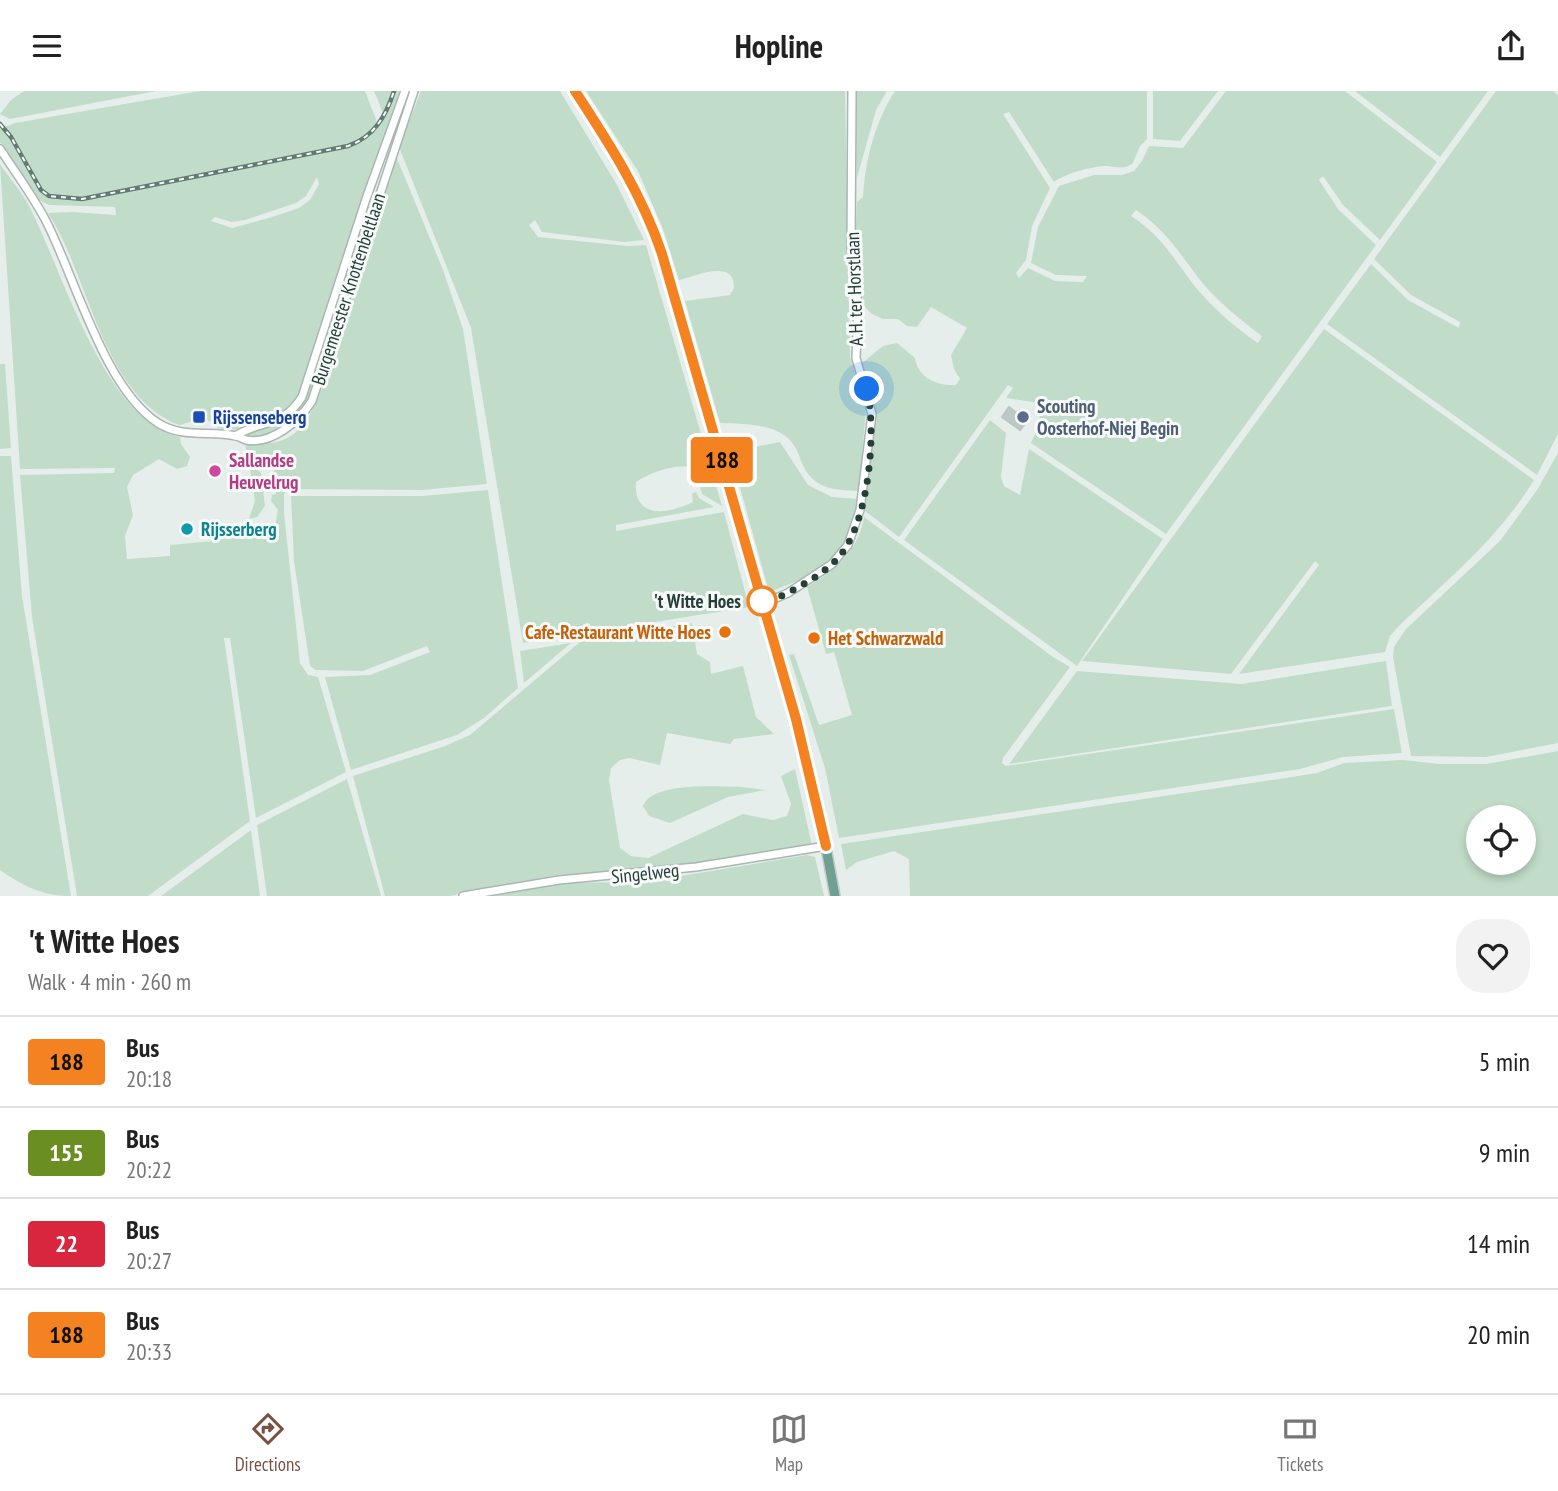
<!DOCTYPE html>
<meta charset="utf-8">
<style>
:root{--surface:#fff;--page:#f2f2f2;--text:#222;--muted:#767676;--line:#e0e0e0;--accent:#7b5143}
body{margin:0;font-family:"PT Sans Narrow",sans-serif;background:var(--page);color:var(--text);height:100vh;display:flex;flex-direction:column;font-size:26px;white-space:nowrap}
*{box-sizing:border-box;margin:0}
p{font-size:23px;color:var(--muted)}
.icon{flex:none;width:38px;height:38px;fill:none;stroke:currentColor;stroke-width:2;stroke-linecap:round;stroke-linejoin:round}
.map{position:relative;height:805px;overflow:hidden}
.panel{display:flex;flex-direction:column;background:var(--surface);flex:1}
.panel>*{flex:none}
.badge{padding:0 14px;border-radius:5px;font-size:24px;line-height:46px}
.controls{position:absolute;left:1466px;top:714px;display:grid;gap:14px}
.controls a{display:grid;place-items:center;width:70px;height:70px;border-radius:50%;background:var(--surface);box-shadow:0 4px 10px #0003;font-size:35px}
.you{position:absolute;width:35px;height:35px;margin:-18px;border:5px solid #fff;border-radius:50%;background:#1a73e8;box-shadow:0 0 0 10px #1a73e833}
.map>.badge{position:absolute;translate:-50% -50%;box-shadow:0 0 0 4px #fff}
.round{display:grid;place-items:center;flex:none;width:74px;height:74px;border-radius:28px;background:var(--page)}
.summary{display:flex;align-items:center;justify-content:space-between;height:119px;padding:0 28px}
h1{font-size:33px;font-weight:600;line-height:52px}
ul{padding:0;list-style:none}
li{display:flex;align-items:center;gap:21px;height:91px;padding:0 28px;border-top:2px solid var(--line)}
li div{flex:1}
li b{display:block;font-size:26px}
li em{font-style:normal}
li .badge{min-width:77px;font-weight:700;text-align:center}
header{display:flex;justify-content:space-between;align-items:center;height:91px;padding:0 28px;background:var(--surface);font-size:32px;font-weight:600}
.tabs{display:flex;justify-content:space-around;align-items:center;height:98px;border-top:2px solid var(--line);background:var(--surface);font-size:19px;color:var(--muted)}
.tabs a{display:grid;justify-items:center;gap:4px}
.tabs .on{color:var(--accent)}
.map>svg:first-child{display:block}
</style>
<header><svg class="icon" aria-label="menu" viewBox="0 0 24 24"><path d="M4 6h16M4 12h16M4 18h16"/></svg>Hopline<svg class="icon" aria-label="share" viewBox="0 0 24 24"><path d="M12 15V3M7 8l5-5 5 5M5 13v7h14v-7"/></svg></header>
<div class="map">
<svg width="1558" height="805" viewBox="0 0 1558 805">
<rect width="100%" height="100%" fill="#e6eeeb"/>
<path fill="#c1ddc9" fill-rule="evenodd" d="M24 0H156L10 28 0 23 11 9Z
M200 0H365L377 31 385 27 374 0H400L299 308C282 331 246 343 218 337 203 322 196 331 179 334 103 306 88 182 48 122L73 121 116 124 115 116 49 114 39 109 0 51V38L15 32ZM317 86 319 93 310 109 299 117 272 126 232 137 211 130 215 126 232 131 245 129 296 112 306 105Z
M421 0H560L617 94 644 149 625 151 542 141 535 129 529 134 538 146 628 155 646 154 722 415 702 403 694 377C678 372 650 381 636 391 633 429 669 423 693 411L692 402 696 401 699 407 714 416 616 434V440L724 421 749 516 523 552 471 237 399 56Z
M586 0H845L850 266 866 317 859 400C833 399 812 398 801 370 798 360 793 350 784 344 766 332 740 333 720 332L685 210 730 204 734 197C735 167 696 185 679 189L663 138 638 80Z
M855 0H887L876 19 857 87Z
M895 0H1147V48L1140 55 1133 72C1124 79 1118 76 1107 75 1093 75 1066 82 1054 91L1009 21 1003 23 1050 97 1032 135 1026 169 1016 182 1019 187 1028 177 1055 190 1083 191 1087 185 1056 184 1031 172 1038 136 1059 95 1094 84H1122L1134 80 1142 70 1149 55 1183 57 1226 0H1345L1437 71 1380 149 1343 114 1323 85 1319 89 1338 118 1376 154 1166 443 1031 352C1037 337 1046 325 1033 311L1006 307 1013 297 1008 294 899 446 865 420 874 329 873 313 861 273 883 255 897 252 915 267C918 287 937 295 956 294L960 288 954 278 951 264 967 237 931 216 917 236 907 235 898 228H883L872 223 861 212 855 155 857 111 863 106C865 70 875 30 895 0ZM1136 119C1167 139 1182 167 1205 195 1222 214 1242 230 1262 245L1258 252C1233 235 1208 213 1190 189 1172 164 1158 142 1131 125Z
M1153 0H1218L1180 50 1153 48Z
M1355 0H1488L1440 66Z
M1496 0H1553L1558 4V343L1537 384 1327 233 1371 173 1408 209 1459 237 1460 231 1411 204 1374 168Z
M396 65 443 179 463 238 487 393 422 399 288 398 284 403V422L300 572 308 584 318 586 346 681 256 727 230 547H224L250 730 148 805H77L32 526 20 384 114 382 115 377 20 378 0 73C9 86 20 99 28 113 61 175 105 332 180 346L181 353 190 366 187 375 177 378 159 368 133 384 127 396 133 424 125 445 127 468 170 465V454L213 450V442L275 435 278 419 271 410 272 404 276 403 273 372C259 371 246 370 245 352 263 353 282 354 296 341 321 318 333 261 343 228 361 174 378 119 396 65Z
M367 112 374 113 338 223 332 221Z
M330 229 336 231C322 273 317 323 271 341 262 345 253 348 244 345L274 334 292 322Z
M1324 238 1534 389C1499 447 1448 488 1400 534L1390 545 1385 561 1239 583 1319 474 1315 470 1231 583 1082 570Z
M0 273H5L11 357 0 358Z
M990 329 1006 342 1001 386 1004 395 1020 404 1029 358 1163 448 1077 575 904 449Z
M780 351 808 394 832 406 858 408C848 468 824 481 769 501L733 371 754 356Z
M1558 362V652L1486 666 1411 665 1393 566 1394 556 1406 538 1500 450 1537 399Z
M0 365H11L22 505 71 805C42 805 23 795 0 779Z
M249 372 261 382 265 415 257 426 249 428 255 410Z
M488 399 518 597 484 627 457 644 351 679 325 586 370 584 430 561 427 555 363 580 316 579 310 575 294 470 291 405H422Z
M864 426 1053 566 1070 576 1003 667 1002 672 1006 675 1394 618 1402 662 1343 666 1300 678 839 747 825 677 789 564 794 563 819 634 852 624 834 561 826 563 807 496C834 480 859 459 864 426Z
M692 532 697 563 710 571 711 583 743 575 756 626 774 643 734 648 730 653 667 642 660 674 629 667 620 669 611 677 609 689 620 757 631 765 648 767 743 723 773 729 787 725 791 713 781 685 795 678 812 755 633 782 557 784 450 805H385L353 685 445 655 470 644 580 551Z
M571 552 524 592 520 560Z
M1386 570 1392 615 1009 673 1077 580 1242 593Z
M1558 660V805H910L909 768 894 760 857 771 846 779 841 753 1279 688 1317 682 1344 672 1403 669 1440 673H1486ZM1479 726H1524V772H1479Z
M347 688 381 805H267L257 734Z
M742 696 766 699 728 706 670 732 649 725 643 715C653 690 719 696 742 696Z
M251 739 260 805H161Z
M807 764 815 766 824 805H491L558 792 641 791 663 788Z"/>
<path fill="#bcc9c4" stroke="#b9c7c1" stroke-width="2" d="M1009 316 1017 322 1020 319 1030 326 1020 339 1002 326Z"/>
<g fill="none" stroke-linecap="round" stroke-linejoin="round">
<g stroke="#a9b6b2" stroke-width="10">
<path id="minor" d="M0 58C15 81 33 105 46 130 75 186 104 297 158 332 183 348 210 339 236 345 240 346 243 348 246 349 272 354 299 330 312 310L414 0
M235 345C263 328 282 337 302 306L366 108 405 0
M755 516 788 502 832 473 848 454 860 419 872 323 856 267 858 215 851 155 852 0
M463 805 559 789 696 776 826 755"/>
</g>
<g stroke="#c2c9c7" stroke-width="12">
<path id="major" d="M575 0C614 60 644 109 667 177L796 628 819 719 835 805"/>
</g>
<use href="#minor" stroke="#fff" stroke-width="7"/>
<use href="#major" stroke="#6ea093" stroke-width="9"/>
<g stroke="#617a73" stroke-width="4.5">
<path id="rail" d="M0 33 11 46 41 99 49 105 82 108 348 55C374 46 386 25 394 0"/>
</g>
<use href="#rail" stroke="#f7faf9" stroke-width="2" stroke-dasharray="5" stroke-linecap="butt"/>
</g>
<g fill="none" stroke-linecap="round" stroke-linejoin="round">
<g stroke="#fff" stroke-width="16">
<path id="line" d="M575 0C609 52 642 103 662 163L796 628 826 755"/>
</g>
<use href="#line" stroke="#f58220" stroke-width="10"/>
<path stroke="#263f38" stroke-width="7" stroke-dasharray="0 12.6" d="M762 510 763 514 771 510C794 499 822 485 839 466 869 431 877 341 867 298"/>
</g>
<rect fill="#1a4fb4" stroke="#f7faf9" stroke-width="2.5" x="192" y="319" width="14" height="14" rx="3.5"/>
<circle fill="#5c6f8a" stroke="#f7faf9" stroke-width="2.5" cx="1023" cy="326" r="7"/>
<circle fill="#d1479c" stroke="#f7faf9" stroke-width="2.5" cx="215" cy="380" r="7"/>
<circle fill="#0f9aa8" stroke="#f7faf9" stroke-width="2.5" cx="187" cy="438" r="7"/>
<circle fill="#fff" stroke="#f58220" stroke-width="3.5" cx="762" cy="510" r="14"/>
<g fill="#e8710a" stroke="#f7faf9" stroke-width="2.5">
<circle cx="725" cy="541" r="7"/>
<circle cx="814" cy="547" r="7"/>
</g>
<g text-anchor="middle" stroke-width="6" stroke-linejoin="round" paint-order="stroke">
<g font-size="19" fill="#263f38" stroke="#f7faf9">
<text transform="translate(348 198) rotate(-72)" y="7">Burgemeester Knottenbeltlaan</text>
<text transform="translate(854 198) rotate(-92)" y="7">A.H. ter Horstlaan</text>
<text transform="translate(645 782) rotate(-6)" y="7">Singelweg</text>
</g>
<g font-size="19" font-weight="bold" fill="#4e5e75" stroke="#f7faf9" text-anchor="start">
<text x="1037" y="322">Scouting<tspan x="1037" dy="22">Oosterhof-Niej Begin</tspan></text>
</g>
<g font-size="19" font-weight="bold" fill="#164399" stroke="#f7faf9" text-anchor="start">
<text x="213" y="333">Rijssenseberg</text>
</g>
<g font-size="19" font-weight="bold" fill="#b23c85" stroke="#f7faf9" text-anchor="start">
<text x="229" y="376">Sallandse<tspan x="229" dy="22">Heuvelrug</tspan></text>
</g>
<g font-size="19" font-weight="bold" fill="#0d838f" stroke="#f7faf9" text-anchor="start">
<text x="201" y="445">Rijsserberg</text>
</g>
<g font-size="19" font-weight="bold" fill="#263f38" stroke="#f7faf9" text-anchor="end">
<text x="741" y="517">'t Witte Hoes</text>
</g>
<g font-size="19" font-weight="bold" fill="#c56008" stroke="#f7faf9" text-anchor="end">
<text x="711" y="548">Cafe-Restaurant Witte Hoes</text>
<text x="828" y="554" text-anchor="start">Het Schwarzwald</text>
</g>
</g>
</svg>
<div class="controls">
<a><svg class="icon" aria-label="locate" viewBox="0 0 24 24"><circle cx="12" cy="12" r="6"/><path d="M12 2v4M12 18v4M2 12h4M18 12h4"/></svg></a>
</div>
<div class="you" style="left:867px;top:298px"></div>
<b class="badge" style="left:722px;top:369px;background:#f58220;color:#111">188</b>
</div>
<section class="panel">
<div class="summary"><div><h1>'t Witte Hoes</h1><p>Walk · 4 min · 260 m</p></div><a class="round"><svg class="icon" aria-label="heart" viewBox="0 0 24 24"><path d="M12 20l-8-8c-3-5 5-10 8-4 3-6 11-1 8 4z"/></svg></a></div>
<ul>
<li><span class="badge" style="background:#f58220;color:#111">188</span><div><b>Bus</b><p>20:18</p></div><em>5 min</em></li>
<li><span class="badge" style="background:#6b8e23;color:#fff">155</span><div><b>Bus</b><p>20:22</p></div><em>9 min</em></li>
<li><span class="badge" style="background:#d7263d;color:#fff">22</span><div><b>Bus</b><p>20:27</p></div><em>14 min</em></li>
<li><span class="badge" style="background:#f58220;color:#111">188</span><div><b>Bus</b><p>20:33</p></div><em>20 min</em></li>
</ul>
</section>
<nav class="tabs">
<a class="on"><svg class="icon" aria-label="directions" viewBox="0 0 24 24"><path d="M12 3l9 9-9 9-9-9zM9 14v-3h6M13 9l2 2-2 2"/></svg>Directions</a>
<a><svg class="icon" aria-label="map" viewBox="0 0 24 24"><path d="M3 6l6-2 6 2 6-2v14l-6 2-6-2-6 2zM9 4v14M15 6v14"/></svg>Map</a>
<a><svg class="icon" aria-label="tickets" viewBox="0 0 24 24"><path d="M3 7h18v10H3zM15 7v10"/></svg>Tickets</a>
</nav>
